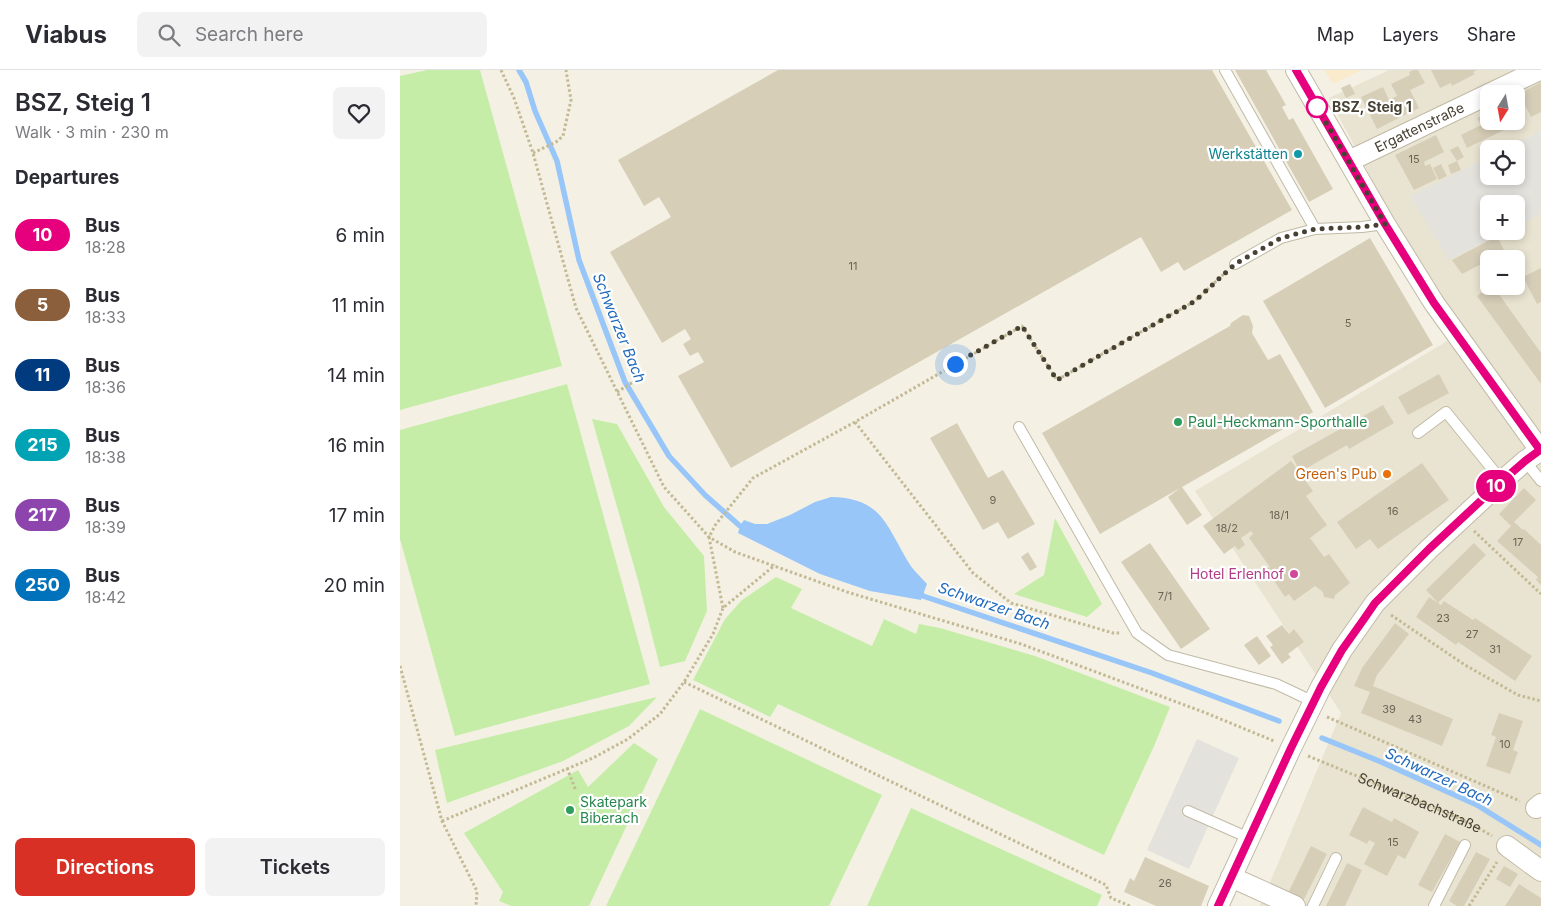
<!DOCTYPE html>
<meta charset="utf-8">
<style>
:root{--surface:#fff;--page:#f2f2f3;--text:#2b2b33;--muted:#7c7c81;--line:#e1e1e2;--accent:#d93025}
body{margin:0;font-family:Inter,sans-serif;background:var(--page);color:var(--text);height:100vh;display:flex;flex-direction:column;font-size:19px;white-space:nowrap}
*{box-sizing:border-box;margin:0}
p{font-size:16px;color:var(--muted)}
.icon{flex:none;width:28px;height:28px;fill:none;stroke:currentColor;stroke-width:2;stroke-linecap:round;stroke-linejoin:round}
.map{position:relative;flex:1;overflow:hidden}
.drawer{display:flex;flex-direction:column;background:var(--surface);width:400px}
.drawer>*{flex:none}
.badge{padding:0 10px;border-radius:16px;font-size:18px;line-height:32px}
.needle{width:32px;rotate:191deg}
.tools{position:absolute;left:1080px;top:15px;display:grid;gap:10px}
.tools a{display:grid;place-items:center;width:45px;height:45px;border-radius:8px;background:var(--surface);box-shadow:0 2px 8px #0003;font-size:25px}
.you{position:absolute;width:25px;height:25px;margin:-12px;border:4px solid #fff;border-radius:50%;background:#1a73e8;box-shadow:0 0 0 8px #1a73e833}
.map>.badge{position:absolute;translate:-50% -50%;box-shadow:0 0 0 2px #fff}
h2{padding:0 15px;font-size:19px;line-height:45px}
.round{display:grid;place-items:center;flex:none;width:52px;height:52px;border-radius:8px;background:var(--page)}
.head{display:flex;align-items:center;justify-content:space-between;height:85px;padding:0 15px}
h1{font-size:24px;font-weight:600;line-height:38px}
.action{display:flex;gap:10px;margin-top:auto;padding:10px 15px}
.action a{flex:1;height:58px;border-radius:8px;background:var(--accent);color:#fff;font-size:20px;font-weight:600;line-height:58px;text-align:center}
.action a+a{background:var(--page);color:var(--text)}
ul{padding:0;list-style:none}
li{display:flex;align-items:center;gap:15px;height:70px;padding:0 15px}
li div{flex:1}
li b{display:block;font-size:19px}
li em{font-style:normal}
li .badge{min-width:55px;font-weight:700;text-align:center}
header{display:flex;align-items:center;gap:30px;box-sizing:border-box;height:70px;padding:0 25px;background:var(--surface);border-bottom:1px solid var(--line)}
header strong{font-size:24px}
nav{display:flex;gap:28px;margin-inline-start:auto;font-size:18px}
.search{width:350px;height:45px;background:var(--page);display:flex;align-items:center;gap:12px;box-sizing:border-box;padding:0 18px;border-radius:8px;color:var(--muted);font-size:19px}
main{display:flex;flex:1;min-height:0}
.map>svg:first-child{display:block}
</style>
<header>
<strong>Viabus</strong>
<div class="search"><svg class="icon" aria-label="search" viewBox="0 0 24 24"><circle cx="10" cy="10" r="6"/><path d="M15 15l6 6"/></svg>Search here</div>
<nav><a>Map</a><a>Layers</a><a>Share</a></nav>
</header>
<main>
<section class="drawer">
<div class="head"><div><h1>BSZ, Steig 1</h1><p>Walk · 3 min · 230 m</p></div><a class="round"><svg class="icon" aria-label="heart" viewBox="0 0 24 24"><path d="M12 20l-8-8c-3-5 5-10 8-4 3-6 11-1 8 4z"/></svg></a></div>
<h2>Departures</h2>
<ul>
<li><span class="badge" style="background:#e6007e;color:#fff">10</span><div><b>Bus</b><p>18:28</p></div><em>6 min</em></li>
<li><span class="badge" style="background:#8b5e3c;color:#fff">5</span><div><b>Bus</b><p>18:33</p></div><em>11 min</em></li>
<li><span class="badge" style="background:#003b80;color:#fff">11</span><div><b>Bus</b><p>18:36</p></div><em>14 min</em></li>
<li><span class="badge" style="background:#00a3b4;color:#fff">215</span><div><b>Bus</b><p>18:38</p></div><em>16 min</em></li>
<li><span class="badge" style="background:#8e44ad;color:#fff">217</span><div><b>Bus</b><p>18:39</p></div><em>17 min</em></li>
<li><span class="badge" style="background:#0072bc;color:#fff">250</span><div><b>Bus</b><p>18:42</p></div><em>20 min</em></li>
</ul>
<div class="action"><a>Directions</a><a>Tickets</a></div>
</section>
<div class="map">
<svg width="1141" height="836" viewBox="0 0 1141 836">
<rect width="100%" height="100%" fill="#f4f1e4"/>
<path fill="#e9e4d1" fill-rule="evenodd" d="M989 0H1141V836H860L941 643 795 421 1064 261 993 149 929 28ZM1089 24H1116V51H1089ZM1089 79H1116V106H1089ZM1089 134H1116V161H1089ZM1089 189H1116V216H1089Z"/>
<path fill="#f9ebcc" d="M924 0H962L933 14Z"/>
<path fill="#c6eda8" d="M27 0H80L162 296 0 340V6Z
M167 314 250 614 55 666 0 469V360Z
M192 349 217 354 264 437 304 486 307 541 285 591 260 597 239 514Z
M655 448 702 534 687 547 614 524 644 505Z
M376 507 402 519 391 538 472 576 484 549 516 564 519 554 540 558 635 586 770 637 755 674 704 785 378 634 370 647 293 610 325 549 342 530Z
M257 627 229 656 163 691 47 733 35 680Z
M300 639 482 725 429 836H206Z
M234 673 258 689 189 836H111L99 831 103 822 64 763 178 700 188 717Z
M511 738 702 825 697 836H467Z"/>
<path fill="#e4e2dd" d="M1141 61V144L1116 156V134H1089V161H1106L1049 190 1010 126 1089 87V106H1116V79H1105Z
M797 669 839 688 789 799 747 780Z"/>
<path fill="#99c6f8" d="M431 427C480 428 485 452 507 490 512 499 520 506 527 514L521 530 470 521 420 504 338 463 340 456 344 450 355 454H367L390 445 415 432Z"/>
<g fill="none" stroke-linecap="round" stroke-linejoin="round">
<path stroke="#99c6f8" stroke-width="5.5" d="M119 0 126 12 135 41 157 91 179 190 225 312 269 386 305 425 340 456 346 458
M519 522 523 526 752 603 879 651
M922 668 979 691 1077 735 1141 775"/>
</g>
<path fill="#d7ceb8" d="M378 0H812L892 140 784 201 778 192 761 202 741 167 331 398 278 306 304 292 298 282 290 286 283 274 291 269 285 259 262 273 210 182 271 147 259 127 244 136 218 90Z
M835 0H866L886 35 882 37 889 50 893 48 933 119 909 132Z
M1013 0H1018L1025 13 1010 20 1019 38 977 59 961 27 983 17 989 30 997 26 991 14 1010 5 1009 2Z
M1031 0H1077L1073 2 1075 4 1052 16 1051 13 1040 18Z
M1141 12V42L1131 47 1119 24Z
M950 14 955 24 946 28 941 18Z
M1089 43V51H1099L1104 60 1067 78 1061 65 1081 55 1077 48Z
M1036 65 1044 82 1024 92 1025 96 1030 94 1037 109 1014 120 995 85Z
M1058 76 1064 87 1057 91 1050 80Z
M1089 79V86L1084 88 1081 83Z
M1057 91 1061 100 1051 104 1048 95Z
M1041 94 1047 106 1039 110 1033 98Z
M1097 166 1105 182 1092 189H1089V190L1062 204 1052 190Z
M970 168 1033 275 925 338 863 231Z
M1141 198V232L1137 234 1123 207Z
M1090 216H1093L1141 283V314L1077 226Z
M843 245 849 246 853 256 852 263 868 290 880 284 913 342 782 417 802 445 787 455 768 427 780 418 700 464 642 363 830 256 831 253Z
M1039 304 1049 323 1008 345 998 327Z
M983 335 994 353 949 379 947 375 900 402 892 386Z
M557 353 588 408 603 400 635 454 608 469 598 452 583 460 530 368Z
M891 391 913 421 906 426 927 455 910 468 924 487 929 484 950 513 935 525 934 529 924 527 923 522 915 516 894 531 889 524 885 527 866 499 870 497 849 468 853 464 851 461 841 468 845 475 838 480 835 476 824 484 803 456Z
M1022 393 1049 430 978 479 970 469 956 479 937 452Z
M1124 418 1136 430 1114 452 1123 460 1124 459 1141 475V515L1136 510 1138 507 1097 471 1111 456 1099 444Z
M750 473 810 559 781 579 721 492Z
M1074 473 1086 485 1038 533 1026 520Z
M628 482 637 497 630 501 621 487Z
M1029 527 1041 535 1044 531 1073 550 1075 548 1132 586 1115 611 1058 572 1056 575 1016 547Z
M995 553 1009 564 977 605 973 616 1053 649 1042 676 961 643 970 622 954 616 962 598Z
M882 555 889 564 894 559 904 572 888 584 891 587 882 594 870 577 873 575 866 566Z
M857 566 871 586 859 595 844 575Z
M1099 643 1123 651 1113 680 1118 682 1110 704 1086 696 1096 667 1091 665Z
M963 737 992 752 994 748 1019 762 1005 789 998 785 987 806 964 794 975 773 969 770 967 774 949 765Z
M1045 764 1060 772 1032 822 1018 815Z
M911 776 927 784 903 831 888 823Z
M1076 782 1090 789 1064 836H1057L1049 831Z
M745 787 809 816 801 836H756L724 822 730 808 734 811Z
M947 793 962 800 945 836H926Z
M1104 796 1118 804 1110 817 1096 809Z
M1119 814 1141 828V836H1105Z"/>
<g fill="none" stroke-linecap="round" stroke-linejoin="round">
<g stroke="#c0baa6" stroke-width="12">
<path id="lane" d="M825 0 915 159
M835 194 881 168 915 159 962 157 985 154
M619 357 737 563 768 585 876 614 914 632
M1018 363 1046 342 1102 411
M1125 391 1141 411
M788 741 849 768
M913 836 936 788
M1034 836 1065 775"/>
</g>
<g stroke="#c0baa6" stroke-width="22">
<g id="street">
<path d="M896 0 985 154 1034 233 1140 380"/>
<path d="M1089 24 1139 0"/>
<path id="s2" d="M949 91 1089 24"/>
<path d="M1136 738 1141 734"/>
<path d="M1107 776 1141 801"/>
<path d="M831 807 895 836"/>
<path d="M818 836 891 678 921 617 942 580 975 533 1029 479 1102 411 1125 391 1141 380"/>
</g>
</g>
<g stroke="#c4b995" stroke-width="3" stroke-dasharray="2.5 2.5" stroke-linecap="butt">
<path d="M101 0 114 28 133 83 176 238 264 417 309 467 335 482 447 522 621 574 806 643 874 671"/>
<path d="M133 83 156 72 163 66 171 30 166 0"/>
<path d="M217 322 243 306"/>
<path d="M455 352 573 503 611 533 713 563H721"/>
<path d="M1074 461 1141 524"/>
<path d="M323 538 309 467 316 454 353 408 455 352 622 256 657 310 795 231 826 202"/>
<path d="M991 545 1065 595 1118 625 1141 631"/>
<path d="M0 596 42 751 77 821 76 836"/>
<path d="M284 612 706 815 711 828 730 836"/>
<path d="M927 647 1120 731"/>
<path id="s1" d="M908 686 1047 743 1077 757 1092 766"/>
<path d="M167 698 176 721"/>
<path d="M42 751 193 688 228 669 260 644 284 612 313 564 323 538 375 495"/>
<path d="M1069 836 1097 792"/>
</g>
<use href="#lane" stroke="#fff" stroke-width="10"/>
<use href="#street" stroke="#fff" stroke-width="20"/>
</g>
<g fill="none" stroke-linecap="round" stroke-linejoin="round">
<g stroke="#fff" stroke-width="11">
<path id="line" d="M818 836 891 678 921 617 942 580 964 549 975 533 1029 479 1102 411 1125 391 1140 380 1034 233 985 154 896 0"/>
</g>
<use href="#line" stroke="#e6007e" stroke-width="8"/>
<path stroke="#474133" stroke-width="5" stroke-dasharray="0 9" d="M555 294 622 256 657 310 795 231 835 194 881 168 915 159 962 157 985 154 917 37"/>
</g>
<circle fill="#fff" stroke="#e6007e" stroke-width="2.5" cx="917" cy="37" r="10"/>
<circle fill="#0f9aa8" stroke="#fff" stroke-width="2" cx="898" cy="84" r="5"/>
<g fill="#2e9e5b" stroke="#fff" stroke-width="2">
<circle cx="778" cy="352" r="5"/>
<circle cx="170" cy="740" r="5"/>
</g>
<circle fill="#e8710a" stroke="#fff" stroke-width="2" cx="987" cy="404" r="5"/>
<circle fill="#d1479c" stroke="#fff" stroke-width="2" cx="894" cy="504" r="5"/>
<g text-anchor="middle" stroke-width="4.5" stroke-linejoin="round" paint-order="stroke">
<g font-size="11" fill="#6b6454">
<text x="1014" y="93">15</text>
<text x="453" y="200">11</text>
<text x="948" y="257">5</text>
<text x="593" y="434">9</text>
<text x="993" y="445">16</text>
<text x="879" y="449">18/1</text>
<text x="827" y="462">18/2</text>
<text x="1118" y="476">17</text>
<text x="765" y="530">7/1</text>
<text x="1043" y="552">23</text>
<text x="1072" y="568">27</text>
<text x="1095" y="583">31</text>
<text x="989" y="643">39</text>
<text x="1015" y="653">43</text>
<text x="1105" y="678">10</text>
<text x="993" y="776">15</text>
<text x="765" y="817">26</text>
</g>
<g font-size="14" font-weight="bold" fill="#474133" stroke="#fff" text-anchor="start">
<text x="932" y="42">BSZ, Steig 1</text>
</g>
<g font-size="14" fill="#474133" stroke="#fff">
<text dy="5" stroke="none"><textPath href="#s2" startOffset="78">Ergattenstraße</textPath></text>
<text dy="5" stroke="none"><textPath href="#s1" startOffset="121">Schwarzbachstraße</textPath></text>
</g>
<g font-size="14" fill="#0d838f" stroke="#fff" text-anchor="end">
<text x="888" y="89">Werkstätten</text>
</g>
<g font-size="14" fill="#27864d" stroke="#fff" text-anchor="start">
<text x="788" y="357">Paul-Heckmann-Sporthalle</text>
<text x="180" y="737">Skatepark<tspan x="180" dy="16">Biberach</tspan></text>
</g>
<g font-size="14" fill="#c56008" stroke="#fff" text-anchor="end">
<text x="977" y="409">Green's Pub</text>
</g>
<g font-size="14" fill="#b23c85" stroke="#fff" text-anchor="end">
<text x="884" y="509">Hotel Erlenhof</text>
</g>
<g font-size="15" font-style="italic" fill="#216abe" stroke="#fff">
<text transform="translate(219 258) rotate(68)" y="5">Schwarzer Bach</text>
<text transform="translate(594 536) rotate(19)" y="5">Schwarzer Bach</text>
<text transform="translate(1039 707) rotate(25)" y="5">Schwarzer Bach</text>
</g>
</g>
</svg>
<div class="tools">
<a><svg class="needle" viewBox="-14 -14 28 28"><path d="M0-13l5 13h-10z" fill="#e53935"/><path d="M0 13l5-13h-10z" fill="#7c7c81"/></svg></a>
<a><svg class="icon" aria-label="locate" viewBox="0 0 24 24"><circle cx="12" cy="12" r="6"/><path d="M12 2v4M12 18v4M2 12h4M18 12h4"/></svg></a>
<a>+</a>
<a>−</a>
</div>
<div class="you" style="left:555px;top:294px"></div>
<b class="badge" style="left:1096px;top:416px;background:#e6007e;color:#fff">10</b>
</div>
</main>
